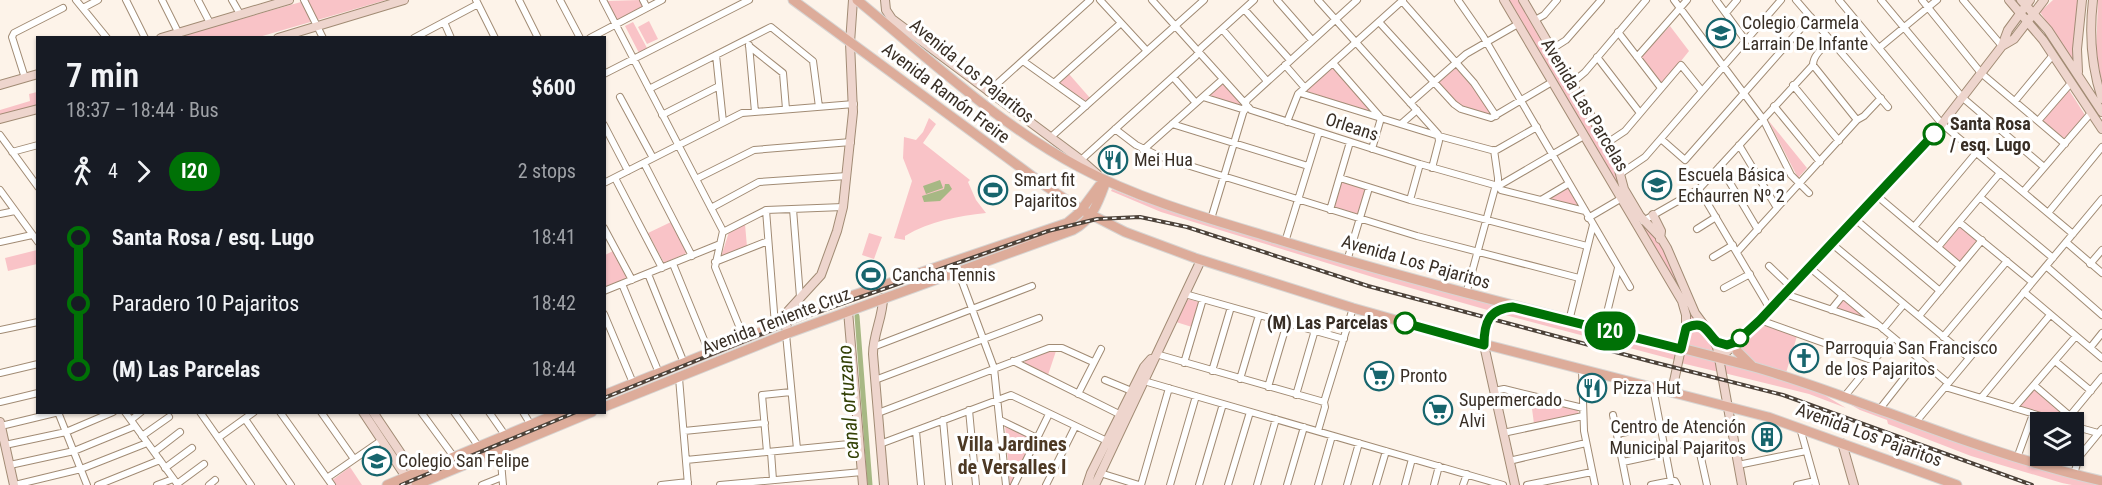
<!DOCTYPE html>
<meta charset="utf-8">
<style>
:root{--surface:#171b24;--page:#242831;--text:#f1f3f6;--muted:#9ea1a6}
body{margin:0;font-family:"Roboto Condensed",sans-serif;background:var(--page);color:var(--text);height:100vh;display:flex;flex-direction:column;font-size:22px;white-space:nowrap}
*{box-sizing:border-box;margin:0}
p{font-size:20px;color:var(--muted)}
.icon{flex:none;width:33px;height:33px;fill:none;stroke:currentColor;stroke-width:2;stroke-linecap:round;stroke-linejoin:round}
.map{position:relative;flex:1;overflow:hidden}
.details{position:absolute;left:36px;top:36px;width:570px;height:378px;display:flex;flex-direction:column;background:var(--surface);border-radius:0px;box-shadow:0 2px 4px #0004}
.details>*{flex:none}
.badge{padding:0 12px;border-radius:20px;font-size:21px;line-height:39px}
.fabs{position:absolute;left:2030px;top:412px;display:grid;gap:12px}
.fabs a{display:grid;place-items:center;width:54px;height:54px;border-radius:0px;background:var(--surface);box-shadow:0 2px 4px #0004;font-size:30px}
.map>.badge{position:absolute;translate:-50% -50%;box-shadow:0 0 0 3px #fff}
.legs{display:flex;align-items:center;gap:9px;height:66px;padding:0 30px;font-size:20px}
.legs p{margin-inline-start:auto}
.summary{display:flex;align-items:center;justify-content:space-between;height:102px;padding:0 30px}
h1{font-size:33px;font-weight:600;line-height:45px}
ul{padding:0 30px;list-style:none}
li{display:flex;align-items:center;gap:21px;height:66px;font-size:22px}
li i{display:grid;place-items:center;width:9px;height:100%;margin:0 8px;background:currentColor}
li i::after{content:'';width:15px;height:15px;margin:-8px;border:4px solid;border-radius:50%;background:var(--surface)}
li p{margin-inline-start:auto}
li:first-child i{background:linear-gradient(#0000 50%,currentColor 0)}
li:last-child i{background:linear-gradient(currentColor 50%,#0000 0)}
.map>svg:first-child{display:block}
</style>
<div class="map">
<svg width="2102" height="485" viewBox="0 0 2102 485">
<rect width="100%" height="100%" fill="#fdf3e9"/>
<path fill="#f9c3c7" d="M308 0H386L259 37 174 38Z
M641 0 644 6 619 20H616L606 1Z
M1507 0H1520L1617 165 1622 187 1665 247 1698 323 1688 325V317Z
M2053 0H2079L2074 35 2073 58 2072 60 2040 12Z
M2098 0H2102V83L2096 54Z
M649 21 658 39 647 44 638 27Z
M633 22 647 48 639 53 625 26Z
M1670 26 1689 51 1661 86 1640 58Z
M1456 65 1477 89 1493 115 1490 117 1459 105 1438 82Z
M1333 67 1376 114 1306 91Z
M1069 74 1090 98 1086 101 1059 83Z
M1223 83 1246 106 1245 108 1208 96Z
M2069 90 2085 115 2065 139 2042 120Z
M37 92V105L0 116V110L30 101 29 94Z
M929 118 936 124 923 143 970 180 968 182 976 200 986 213C958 216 930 221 905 236V240L894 238 912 181 903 158 904 137 916 140 923 132Z
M1768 120 1807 168 1798 178Z
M1342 181 1368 188 1358 216 1334 208Z
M1568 187 1580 208 1547 199Z
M1112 189 1141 201 1501 306 1491 311 1379 279 1161 212 1111 191Z
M671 222 687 253 664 263 648 233Z
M745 224 747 247 721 257 729 232Z
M1960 226 1978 242 1960 264 1942 248Z
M869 233 882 237 874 259 862 255Z
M37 250V264L8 271 5 258Z
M613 251 627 278 605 287V255Z
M880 265 884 277 862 285 858 272Z
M1188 299 1199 302 1192 327 1176 322Z
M1843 299 1869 320 1835 308Z
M1508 311 1581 330 1600 331 1677 352 1675 360 1498 313Z
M1762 325 1797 336 1786 373 1752 362 1738 348Z
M1695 329C1708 331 1711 343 1716 354L1686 347 1689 332Z
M1050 351H1056L1048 375 1025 364V360Z
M1683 354 1717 361 1719 372 1681 363Z
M1725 363 1816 390 1846 408 1809 394 1724 373Z
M2034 389 2065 416 2062 419 2018 407Z
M1839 398 2102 485H2072L2062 483 1971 456 1888 424 1887 420 1860 410Z
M1531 401 1577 410 1580 415 1534 424Z
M1005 425 1035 440 1010 485Z
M350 467 362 485H334L331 481Z"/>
<path fill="#a7b884" d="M940 180 943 188 926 194 923 186Z
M945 184H949L952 189 940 201 924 202 922 196 944 189Z"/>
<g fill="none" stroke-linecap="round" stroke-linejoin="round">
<path stroke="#a7b884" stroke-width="5" d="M857 316 870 485"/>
<g stroke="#a18b74" stroke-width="8">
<path id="street" d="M76 0 107 38
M126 0 145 38
M162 0 178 32
M198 0 210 23
M232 0 240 14
M304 0 323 38
M476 0 495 38
M519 0 538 38
M560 0 580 38
M603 0 723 231 715 267 744 338
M643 0 647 8
M1100 0 1147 51
M1152 0 1251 110 1420 164 1498 186 1501 190 1585 211
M1277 0 1312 40
M1318 0 1438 134 1439 141 1432 168
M1458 0 1483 36 1630 287
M1674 0 1763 119 1791 175 1809 193
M1716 0 1746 41
M1796 0 1888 107
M1839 0 1942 124 2073 234
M1881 0 1963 98 2044 167
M1922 0 1981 73 2065 144
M1963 0 2002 46
M1402 1 1474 83 1496 116
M83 8 98 0
M1244 9 1290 60
M1726 13 1737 0
M1535 20 1544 15 1557 0
M444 22 451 38
M1379 22 1454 104 1461 109 1491 118 1552 82
M1222 29 1267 81
M1618 32 1661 88
M414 38 478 4
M590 38 662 0
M749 45 755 112
M749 46 783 73 786 109
M1879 48 1937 0
M1552 49 1566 40 1601 0
M716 55 723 122
M1597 57 1640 113
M1637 57 1687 0
M1023 61 1086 106
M1333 63 1381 118 1372 149
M1285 65 1305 88
M1813 65 1857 120
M604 74 749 0
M1173 77 1196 103
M25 78 12 37 14 33 63 8
M1054 83 1121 23
M1572 83 1585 72 1646 0
M1793 85 1839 141
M649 89 771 27 813 61 819 107
M988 92 1090 0
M1300 93 1439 136 1495 151 1537 127
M620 97 653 158
M1203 97 1245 110
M2015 101 2053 55
M1410 103 1466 54 1518 24
M1774 106 1820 162
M662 115 719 86
M2038 121 2071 83
M1287 122 1298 94 1403 0
M1172 124 1308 166
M1401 124 1417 110
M604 125 628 171
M1115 129 1136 145 1161 157 1417 236 1579 278
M0 135 38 187
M1051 137 1204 0
M1661 139 1685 160 1811 17
M1607 143 1625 131 1681 65 1702 91
M1739 145 1777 208
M1143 150 1223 79
M1494 150 1498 178V186
M12 152 38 145
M1081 160 1196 56 1201 48 1254 0
M644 163 692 256
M1720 166 1758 230
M1620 174 1645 157 1781 0
M615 178 662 268
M1340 178 1410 200 1587 246
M696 179 754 150 851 142
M604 183 742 113 854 104
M1699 189 1770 309
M0 190 38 242
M2023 192 2091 113
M1876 195 1960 266
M1980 197 2053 258
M1410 200 1420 164
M1541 200 1568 184
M711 208 759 182 847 176
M793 209 800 297
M766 210 775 325
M1330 210 1350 142
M2048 213 2102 147
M0 214 15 211
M1588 218 1622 198
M1211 219 1247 100 1357 0
M1855 219 1940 291
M1643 221 1699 189 1813 65C1813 55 1824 46 1833 40
M1959 222 2032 282
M1914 227 1976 153
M604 228 632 280
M1697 229 1716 217
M723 232 766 210 843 207
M0 242 32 235
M1285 242 1319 132
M2066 242 2102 273
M1831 243 1969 358
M1938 247 2000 173
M1737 252 1857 120 1864 116 1881 98
M1713 257 1733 245
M1347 261 1369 188
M715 262 768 241
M673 264 709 352
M2090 264 2102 250
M1769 266 1791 287
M2046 266 2102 315
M1809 267 1948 383
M958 271 994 368 1006 485
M648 274 684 363
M622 284 659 373
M1724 288 1750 274
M604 291 720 244
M2024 292 2102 358
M1185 294 1344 339
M1466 294 1495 188 1584 136
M1785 294 1877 325
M1831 310 1843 295
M604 314 633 383
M1919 316 1982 240
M1760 320 1874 361
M1569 321 1593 225
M1603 329 1618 268
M1883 329 1904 304
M0 330 38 322
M786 334 797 449
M1943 337 2007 261
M873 347 1032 286
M2090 348 2102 333
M1156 354 1324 402
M1013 361 1123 416
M2055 361 2091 391
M1184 363 1203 299
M1582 370 1584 431 1595 485
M1212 371 1231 307
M0 373 38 364
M679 378 688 485
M1240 379 1259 315
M875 380 1039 318
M1105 380 1134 392
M1144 381 1503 485
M2034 385 2070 416
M1268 387 1287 323
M1945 387 2064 423
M1653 388 1671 481H1675L1677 485
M1494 391 1504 389 1583 408
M1078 394 1101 349
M1296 395 1315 330
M1844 397 1893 337
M1981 398 2050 315
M0 402 38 393
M2014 408 2076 336
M969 410 976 485
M1879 410 1919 359
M58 412 87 485
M125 412 178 485
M200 412 251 485
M280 412 332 485
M321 412 354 459
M421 412 454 457
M454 412 479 447
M489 412 505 435
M523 412 531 425
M878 413 1049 348H1062L1093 362
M1613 415 1627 485
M245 419 291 485
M131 420 141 412
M943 420 949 485
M1000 420 1037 438
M1915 423 2102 199
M2064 423 2102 377
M1 426 59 412
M2073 426 2098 433
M1800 428 1816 485
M684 431 765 423
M916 431 921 485
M1318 431 1325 407 1324 402 1353 308
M1503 433 1583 416
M1617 434 1660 425
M142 436 169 417
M218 438 254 412
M880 444 1011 395 1107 441
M5 445 66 432 113 412
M1664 447 1684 444 1715 452 1735 448
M1699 449 1707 485
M500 450 503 485
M154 452 180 432
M767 452 762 395 791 392
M771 452 773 480
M2017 458 2033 414
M686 460 859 443
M1509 461 1586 443
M1623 462 1665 453
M10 465 74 451 135 426
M1738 465 1806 451
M165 468 192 448
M1100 473 1139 485
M2074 474 2079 457 2102 429
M327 478 382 440
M177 484 204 464
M15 485 81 469 147 443
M98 485 160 460
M157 485 173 479
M209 485 215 480
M482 485 502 477
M661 485 688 482
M720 485 862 472
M1014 485 1049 414
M1046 485 1075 427
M1141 485 1169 388
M1170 485 1196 396
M1199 485 1223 404
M1228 485 1250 412
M1257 485 1276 419
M1287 485 1304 427
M1318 485 1332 436
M1347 485 1359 443
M1376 485 1386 451
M1405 485 1412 459
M1434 485 1439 466
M1463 485 1467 474
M1527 485 1592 472
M1651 485 1671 481
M1797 485 1815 481"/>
</g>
<g stroke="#a18b74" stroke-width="10">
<path id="secondary" d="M885 0 886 10 892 19 1081 160 1097 174
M1504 0 1682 301 1686 315V325L1673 386 1674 393
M1523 0 1616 159 1624 189 1640 216 1661 238 1667 248 1695 313 1709 332 1717 347 1742 485
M2009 0 2043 40 2102 129
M2021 0 2048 30 2102 112
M2093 0C2089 34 2091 66 2102 99
M161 38 289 0
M278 38 404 0
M2002 46 2014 39 2044 0
M2078 72 2077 49 2082 0
M0 85 38 74
M0 119 38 109
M1653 215 1661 231 1660 239
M883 298C883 317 873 334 873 354L884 485
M848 311 863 485
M786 334 788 311 821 275 837 231 843 207 853 112 850 43 853 0
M1484 345 1515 485
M1719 359 1760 320 1938 129 2002 46 2008 30 2030 0
M363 412 406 477 408 485
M373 412 414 473 416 480
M0 422 14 485
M1842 443 1854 485
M1087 485 1091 473 1144 367 1151 359
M1095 485 1201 260"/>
</g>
<g stroke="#d7d5d3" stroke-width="11">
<path id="primary" d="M793 0 1047 187 1082 210 1125 232 1195 258 1353 308 1460 338 1768 417 1957 485
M857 0C927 57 999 125 1079 167 1140 200 1210 219 1276 239 1434 288 1595 325 1754 367 1800 380 1844 397 1889 413 1959 439 2029 464 2102 481
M1735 342 1737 351 1752 366
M1484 345C1484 325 1490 309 1511 307
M604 395 845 298 1067 223 1079 213 1099 186
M604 407 786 334 1073 230C1093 220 1099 200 1106 181
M387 485 561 412
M416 485 592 412"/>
</g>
<use href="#street" stroke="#fff" stroke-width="6"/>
<use href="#secondary" stroke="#eed5cd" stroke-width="8"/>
<use href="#primary" stroke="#ddac9a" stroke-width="9"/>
<g stroke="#4c4239" stroke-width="4">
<path id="rail" d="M604 398 804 317 1048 231 1097 219 1140 217 1187 227 1368 286 1649 361 1783 395 2032 485
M401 485 576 412"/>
</g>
<use href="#rail" stroke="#fff" stroke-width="1.5" stroke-dasharray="4.5" stroke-linecap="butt"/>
</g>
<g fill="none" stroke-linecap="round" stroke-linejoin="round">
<g stroke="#fff" stroke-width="14">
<path id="line-1" d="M1405 323 1484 345C1484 322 1489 309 1513 307L1681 349 1686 328C1705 319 1706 332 1717 342L1727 345 1736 342 1760 320 1934 134"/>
</g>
<use href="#line-1" stroke="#007106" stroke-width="9"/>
</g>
<defs>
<g id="school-ring" transform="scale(1.5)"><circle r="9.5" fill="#fff" stroke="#17656d" stroke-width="1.5"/><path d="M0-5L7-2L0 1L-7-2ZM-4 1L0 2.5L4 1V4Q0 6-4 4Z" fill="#17656d"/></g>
<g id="restaurant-ring" transform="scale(1.5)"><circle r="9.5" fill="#fff" stroke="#17656d" stroke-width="1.5"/><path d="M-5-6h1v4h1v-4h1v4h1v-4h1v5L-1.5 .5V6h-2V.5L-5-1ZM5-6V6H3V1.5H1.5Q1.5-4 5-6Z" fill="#17656d"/></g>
<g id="stadium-ring" transform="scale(1.5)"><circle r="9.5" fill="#fff" stroke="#17656d" stroke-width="1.5"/><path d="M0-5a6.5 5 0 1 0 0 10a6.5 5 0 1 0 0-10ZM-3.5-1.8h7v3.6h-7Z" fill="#17656d"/></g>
<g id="church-ring" transform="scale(1.5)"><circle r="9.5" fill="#fff" stroke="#17656d" stroke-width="1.5"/><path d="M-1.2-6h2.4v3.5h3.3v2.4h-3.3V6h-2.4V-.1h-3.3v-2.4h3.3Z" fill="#17656d"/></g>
<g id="supermarket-ring" transform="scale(1.5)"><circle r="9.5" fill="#fff" stroke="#17656d" stroke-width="1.5"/><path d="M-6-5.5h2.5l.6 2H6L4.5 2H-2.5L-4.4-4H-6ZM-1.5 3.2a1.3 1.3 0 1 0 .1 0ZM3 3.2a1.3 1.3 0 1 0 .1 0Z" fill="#17656d"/></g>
<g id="building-ring" transform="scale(1.5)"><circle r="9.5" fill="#fff" stroke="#17656d" stroke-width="1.5"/><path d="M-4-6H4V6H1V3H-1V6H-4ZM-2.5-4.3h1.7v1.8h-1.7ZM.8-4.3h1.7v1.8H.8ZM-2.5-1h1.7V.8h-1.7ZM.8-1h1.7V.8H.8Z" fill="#17656d"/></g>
</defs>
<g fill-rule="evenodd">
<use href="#school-ring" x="1721" y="33"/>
<use href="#restaurant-ring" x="1113" y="160"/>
<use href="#school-ring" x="1657" y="185"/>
<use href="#stadium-ring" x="993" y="190"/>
<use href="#stadium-ring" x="871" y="275"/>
<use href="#church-ring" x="1804" y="358"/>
<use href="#supermarket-ring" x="1379" y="376"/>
<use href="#restaurant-ring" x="1592" y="388"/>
<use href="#supermarket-ring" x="1438" y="410"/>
<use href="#building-ring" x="1767" y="437"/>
<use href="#school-ring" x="377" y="461"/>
</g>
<g fill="#fff" stroke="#007106" stroke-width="3">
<circle cx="1934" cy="134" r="10"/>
<circle cx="1405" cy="323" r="10"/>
<circle cx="1740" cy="338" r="8"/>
</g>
<g text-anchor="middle" stroke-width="6" stroke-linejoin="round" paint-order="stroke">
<g font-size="18" fill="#382e25" stroke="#fff" text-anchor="start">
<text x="1742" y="29">Colegio Carmela<tspan x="1742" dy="21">Larrain De Infante</tspan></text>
<text x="1134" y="166">Mei Hua</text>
<text x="1678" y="181">Escuela Básica<tspan x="1678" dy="21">Echaurren Nº 2</tspan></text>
<text x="1014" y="186">Smart fit<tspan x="1014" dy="21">Pajaritos</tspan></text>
<text x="892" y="281">Cancha Tennis</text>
<text x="1825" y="354">Parroquia San Francisco<tspan x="1825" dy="21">de los Pajaritos</tspan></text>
<text x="1400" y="382">Pronto</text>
<text x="1613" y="394">Pizza Hut</text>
<text x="1459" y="406">Supermercado<tspan x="1459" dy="21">Alvi</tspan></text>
<text x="1746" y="433" text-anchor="end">Centro de Atención<tspan x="1746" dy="21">Municipal Pajaritos</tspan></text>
<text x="398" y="467">Colegio San Felipe</text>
</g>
<g font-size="18" fill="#382e25" stroke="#fff">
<text transform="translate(972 71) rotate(39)" y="6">Avenida Los Pajaritos</text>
<text transform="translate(946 93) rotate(37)" y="6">Avenida Ramón Freire</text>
<text transform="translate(1585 105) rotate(59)" y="6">Avenida Las Parcelas</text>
<text transform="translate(1352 127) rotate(18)" y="6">Orleans</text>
<text transform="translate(1416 262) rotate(16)" y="6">Avenida Los Pajaritos</text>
<text transform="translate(776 321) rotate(-21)" y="6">Avenida Teniente Cruz</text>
<text transform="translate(1869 435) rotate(20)" y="6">Avenida Los Pajaritos</text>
</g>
<g font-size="18" font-weight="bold" fill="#382e25" stroke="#fff" text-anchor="start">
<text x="1950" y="130">Santa Rosa<tspan x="1950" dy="21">/ esq. Lugo</tspan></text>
<text x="1388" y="329" text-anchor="end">(M) Las Parcelas</text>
</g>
<g font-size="20" font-style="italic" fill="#324004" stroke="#fff">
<text transform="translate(848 402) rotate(-94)" y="7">canal ortuzano</text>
</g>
<g font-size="20" font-weight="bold" fill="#4d3924" stroke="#fff">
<text x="1012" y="451">Villa Jardines<tspan x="1012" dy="23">de Versalles I</tspan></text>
</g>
</g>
</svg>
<div class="fabs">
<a><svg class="icon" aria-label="layers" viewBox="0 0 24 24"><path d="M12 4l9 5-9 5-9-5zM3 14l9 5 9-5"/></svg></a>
</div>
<b class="badge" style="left:1610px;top:331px;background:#007106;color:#fff">I20</b>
<section class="details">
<div class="summary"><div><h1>7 min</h1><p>18:37 – 18:44 · Bus</p></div><b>$600</b></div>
<div class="legs"><svg class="icon" aria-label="walk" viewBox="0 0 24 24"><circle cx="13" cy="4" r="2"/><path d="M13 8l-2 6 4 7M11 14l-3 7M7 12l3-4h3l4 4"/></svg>4<svg class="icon" aria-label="forward" viewBox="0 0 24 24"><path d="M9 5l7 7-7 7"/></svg><b class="badge" style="background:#007106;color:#fff">I20</b><p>2 stops</p></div>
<ul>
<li><i style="color:#007106"></i><b>Santa Rosa / esq. Lugo</b><p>18:41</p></li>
<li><i style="color:#007106"></i><span>Paradero 10 Pajaritos</span><p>18:42</p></li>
<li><i style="color:#007106"></i><b>(M) Las Parcelas</b><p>18:44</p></li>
</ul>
</section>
</div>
